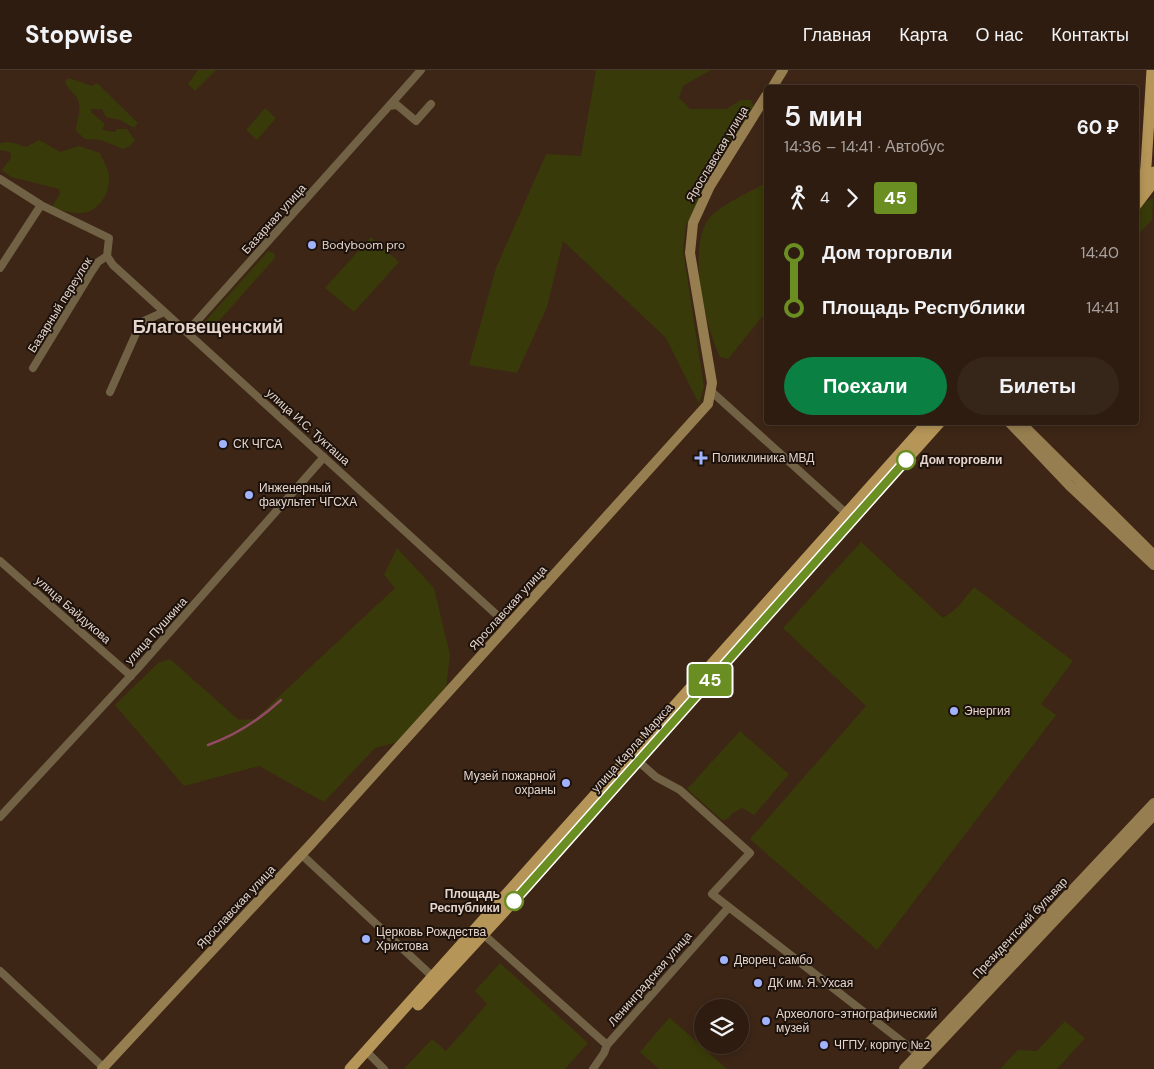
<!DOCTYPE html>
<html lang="ru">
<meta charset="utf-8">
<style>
:root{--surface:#2e1c10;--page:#362519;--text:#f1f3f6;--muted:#a7a19f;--line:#493a30;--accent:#0b8043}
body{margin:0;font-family:"DM Sans",sans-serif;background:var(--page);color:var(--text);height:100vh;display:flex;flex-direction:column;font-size:19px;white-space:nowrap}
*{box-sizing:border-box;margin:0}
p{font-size:16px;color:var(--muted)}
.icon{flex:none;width:28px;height:28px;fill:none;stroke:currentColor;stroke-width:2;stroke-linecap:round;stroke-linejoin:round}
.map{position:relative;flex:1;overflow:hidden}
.drawer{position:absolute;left:764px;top:15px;width:375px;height:340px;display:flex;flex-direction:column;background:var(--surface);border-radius:5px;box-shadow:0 2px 8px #0003,0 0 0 1px var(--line)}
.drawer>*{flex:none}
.badge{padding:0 10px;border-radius:4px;font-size:18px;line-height:32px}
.controls{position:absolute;left:694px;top:929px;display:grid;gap:10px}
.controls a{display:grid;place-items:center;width:55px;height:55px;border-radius:50%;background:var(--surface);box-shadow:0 2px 8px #0003,0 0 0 1px var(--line);font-size:25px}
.map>.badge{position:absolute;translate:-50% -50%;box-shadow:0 0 0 2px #fff}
.legs{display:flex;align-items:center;gap:8px;height:55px;padding:0 20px;font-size:16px}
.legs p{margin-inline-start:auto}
.summary{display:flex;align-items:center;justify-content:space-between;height:85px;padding:0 20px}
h1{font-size:28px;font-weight:600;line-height:38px}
.button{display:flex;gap:10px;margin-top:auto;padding:10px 20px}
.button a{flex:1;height:58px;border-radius:30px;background:var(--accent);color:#fff;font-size:20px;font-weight:600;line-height:58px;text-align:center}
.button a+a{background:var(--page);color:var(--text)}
ul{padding:0 20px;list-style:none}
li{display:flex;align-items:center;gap:18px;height:55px;font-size:19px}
li i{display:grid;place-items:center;width:8px;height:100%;margin:0 6px;background:currentColor}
li i::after{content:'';width:12px;height:12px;margin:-6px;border:4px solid;border-radius:50%;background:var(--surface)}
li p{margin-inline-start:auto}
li:first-child i{background:linear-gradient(#0000 50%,currentColor 0)}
li:last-child i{background:linear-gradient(currentColor 50%,#0000 0)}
header{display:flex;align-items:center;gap:30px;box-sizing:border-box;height:70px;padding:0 25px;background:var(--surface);border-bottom:1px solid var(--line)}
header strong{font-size:24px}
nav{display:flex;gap:28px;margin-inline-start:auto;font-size:18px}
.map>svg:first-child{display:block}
</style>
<header>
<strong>Stopwise</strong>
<nav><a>Главная</a><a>Карта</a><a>О нас</a><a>Контакты</a></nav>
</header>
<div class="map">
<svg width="1154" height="999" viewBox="0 0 1154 999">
<rect width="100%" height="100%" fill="#3d2616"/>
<path fill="#393a09" d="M198 0H216L195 21 188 14Z
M596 0H711L683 16 679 28 690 39H726L741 30H751L754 38 686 155 683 180 704 317 699 334 666 268 563 171 547 237 517 303 469 295 496 198 546 84 581 86Z
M69 8 92 16 97 13 138 53 134 58 120 50 106 47 102 39H91L92 43 105 54 102 60 115 62 117 59H127L135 70 129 77 123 79 101 70 85 69 76 61C76 50 83 39 77 28 74 21 67 20 65 11Z
M265 38 276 48 257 70 246 60Z
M39 70 60 82 79 76 100 83C103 90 108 98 109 105 111 122 99 142 82 143 74 144 63 140 54 139L53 135 60 124 59 119 11 107 2 100 11 88 10 82 0 80V73L10 72 26 77Z
M766 113V242L728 289 720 287C705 255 689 186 706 153 715 137 750 122 766 113Z
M1153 128 1152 150 1136 166V142L1145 132Z
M371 167 399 192 354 242 325 218Z
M268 181 274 183 275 188 209 262 203 261 202 255Z
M861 472 943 548 957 538 974 517 1073 591 1041 634 1056 645 877 880 750 769 866 636 783 558Z
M397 478 434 518 450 585 446 618 398 672 375 678 324 732 259 696 184 716 115 635 158 593 170 589 239 650 255 649 395 518 384 505Z
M740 661 789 704 754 745 742 738 733 743 726 750H722L687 719Z
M500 893 588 973 565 999H404L432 969 446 981 487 934 475 921Z
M670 947V948L727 999H659L640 982Z
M1065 951 1085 968 1057 999H1000L1018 980 1037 981Z"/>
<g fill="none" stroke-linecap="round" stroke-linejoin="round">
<path stroke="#934a65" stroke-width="2.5" d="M208 675C237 665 259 650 281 630"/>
<path stroke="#716145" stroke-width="8" d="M389 36 421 0
M0 109 41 135 109 168 107 186 113 195 509 556
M0 198 41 135
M187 262 389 36 397 35 416 51 431 34
M33 298 92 201 98 192 107 186
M110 322 138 259 144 251 164 242
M712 322 847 444
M0 491 131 606
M638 691 656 707 680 720 750 783 712 824 918 984
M0 747 138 598 324 387
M301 784 433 907
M483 864 607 975
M0 901 103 997
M369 984 384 999
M593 999 604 983 607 975 729 837"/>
<path stroke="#977e50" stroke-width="10" d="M772 18 783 0
M1009 352 1070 416 1154 495
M1020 352 1154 485
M102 999 312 773 708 334 712 313 690 183 693 153 710 116 766 26
M904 999 1154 733
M915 999 1154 745"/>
<path stroke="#b59558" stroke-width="11" d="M1136 122 1145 106 1146 96 1152 0
M1136 135 1149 118 1154 102
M739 577 940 352
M418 935 514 831 727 591
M350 999 928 352"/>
</g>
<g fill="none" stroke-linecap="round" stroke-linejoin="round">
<g stroke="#fff" stroke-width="11">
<path id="line-1" d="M514 831 906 390"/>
</g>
<use href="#line-1" stroke="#6b8e23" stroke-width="8"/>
</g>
<g fill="#a1b3fd" stroke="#1c120b" stroke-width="2">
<circle cx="312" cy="175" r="5"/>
<circle cx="223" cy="374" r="5"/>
<path d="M698.5 380.5h5v5h5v5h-5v5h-5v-5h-5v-5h5z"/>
<circle cx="249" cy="425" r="5"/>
<circle cx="954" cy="641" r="5"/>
<circle cx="566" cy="713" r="5"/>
<circle cx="366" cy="869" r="5"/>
<circle cx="724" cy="890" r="5"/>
<circle cx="758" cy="913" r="5"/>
<circle cx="766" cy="951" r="5"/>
<circle cx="824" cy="975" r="5"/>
</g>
<g fill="#fff" stroke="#6b8e23" stroke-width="2.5">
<circle cx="906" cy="390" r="9"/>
<circle cx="514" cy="831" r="9"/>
</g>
<g text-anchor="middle" stroke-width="4" stroke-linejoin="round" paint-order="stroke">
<g font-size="12" fill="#e5d5cc" stroke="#1c120b">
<text transform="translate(717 84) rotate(-59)" y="4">Ярославская улица</text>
<text transform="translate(274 149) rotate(-48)" y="4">Базарная улица</text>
<text transform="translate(60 235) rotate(-58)" y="4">Базарный переулок</text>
<text transform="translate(308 357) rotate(42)" y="4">улица И.С. Тукташа</text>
<text transform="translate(508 538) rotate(-48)" y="4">Ярославская улица</text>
<text transform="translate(73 540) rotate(41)" y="4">улица Байдукова</text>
<text transform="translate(156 561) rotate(-48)" y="4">улица Пушкина</text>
<text transform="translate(632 678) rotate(-48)" y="4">улица Карла Маркса</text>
<text transform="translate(236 837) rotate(-47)" y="4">Ярославская улица</text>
<text transform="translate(1020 858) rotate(-47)" y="4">Президентский бульвар</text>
<text transform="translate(650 909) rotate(-49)" y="4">Ленинградская улица</text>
</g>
<g font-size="12" fill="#e5d5cc" stroke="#1c120b" text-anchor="start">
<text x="322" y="179">Bodyboom pro</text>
<text x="233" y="378">СК ЧГСА</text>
<text x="712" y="392">Поликлиника МВД</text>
<text x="259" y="422">Инженерный<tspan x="259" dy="14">факультет ЧГСХА</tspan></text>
<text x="964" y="645">Энергия</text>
<text x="556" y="710" text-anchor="end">Музей пожарной<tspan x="556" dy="14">охраны</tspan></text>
<text x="376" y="866">Церковь Рождества<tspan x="376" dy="14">Христова</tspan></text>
<text x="734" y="894">Дворец самбо</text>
<text x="768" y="917">ДК им. Я. Ухсая</text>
<text x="776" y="948">Археолого-этнографический<tspan x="776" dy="14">музей</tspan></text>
<text x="834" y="979">ЧГПУ, корпус №2</text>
</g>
<g font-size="12" font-weight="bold" fill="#e5d5cc" stroke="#1c120b" text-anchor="start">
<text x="920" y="394">Дом торговли</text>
<text x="500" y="828" text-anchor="end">Площадь<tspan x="500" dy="14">Республики</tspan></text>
</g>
<g font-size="18" font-weight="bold" fill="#e5d5cc" stroke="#1c120b">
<text x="208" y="263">Благовещенский</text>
</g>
</g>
</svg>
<div class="controls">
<a><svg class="icon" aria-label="layers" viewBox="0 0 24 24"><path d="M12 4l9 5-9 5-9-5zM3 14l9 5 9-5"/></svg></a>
</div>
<b class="badge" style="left:710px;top:610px;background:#6b8e23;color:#fff">45</b>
<section class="drawer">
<div class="summary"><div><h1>5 мин</h1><p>14:36 – 14:41 · Автобус</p></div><b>60 ₽</b></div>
<div class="legs"><svg class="icon" aria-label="walk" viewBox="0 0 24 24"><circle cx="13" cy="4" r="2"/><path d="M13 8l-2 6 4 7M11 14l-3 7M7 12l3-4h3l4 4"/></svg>4<svg class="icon" aria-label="forward" viewBox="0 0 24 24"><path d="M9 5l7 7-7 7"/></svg><b class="badge" style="background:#6b8e23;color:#fff">45</b></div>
<ul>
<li><i style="color:#6b8e23"></i><b>Дом торговли</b><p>14:40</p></li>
<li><i style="color:#6b8e23"></i><b>Площадь Республики</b><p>14:41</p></li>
</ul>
<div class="button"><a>Поехали</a><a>Билеты</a></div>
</section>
</div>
